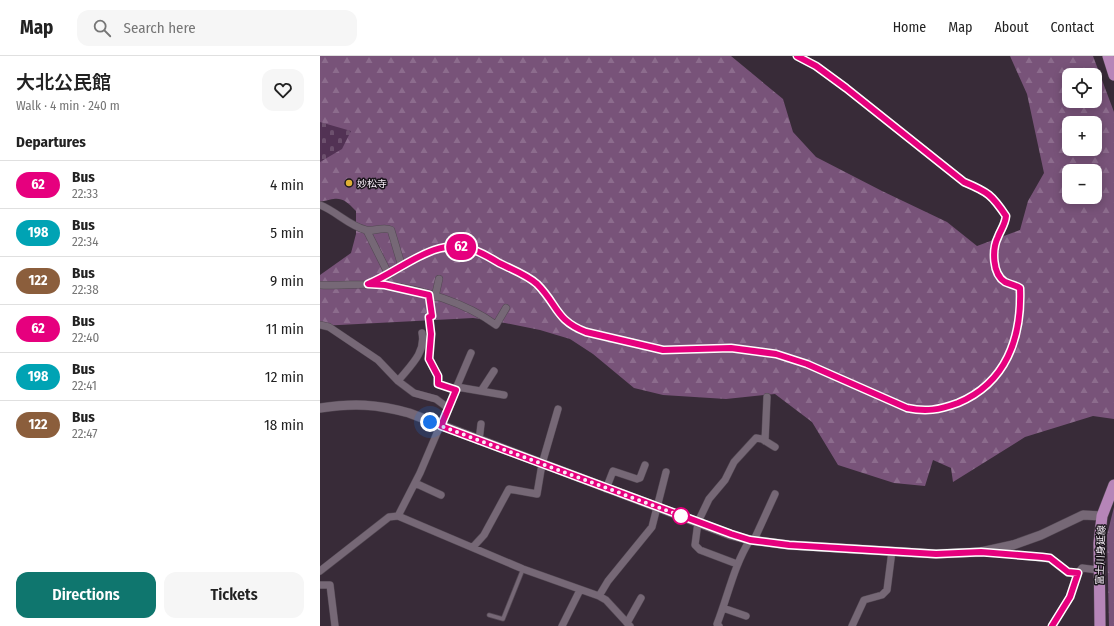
<!DOCTYPE html>
<meta charset="utf-8">
<style>
:root{--surface:#fff;--page:#f6f6f6;--text:#222;--muted:#767676;--line:#e0e0e0;--accent:#0f766e}
body{margin:0;font-family:"Fira Sans Condensed","Noto Sans JP",sans-serif;background:var(--page);color:var(--text);height:100vh;display:flex;flex-direction:column;font-size:15px;white-space:nowrap}
*{box-sizing:border-box;margin:0}
p{font-size:13px;color:var(--muted)}
.icon{flex:none;width:22px;height:22px;fill:none;stroke:currentColor;stroke-width:2;stroke-linecap:round;stroke-linejoin:round}
.map{position:relative;flex:1;overflow:hidden}
.drawer{display:flex;flex-direction:column;background:var(--surface);width:320px}
.drawer>*{flex:none}
.badge{padding:0 8px;border-radius:13px;font-size:14px;line-height:26px}
.fabs{position:absolute;left:742px;top:12px;display:grid;gap:8px}
.fabs a{display:grid;place-items:center;width:40px;height:40px;border-radius:8px;background:var(--surface);box-shadow:0 2px 10px #0003;font-size:20px}
.you{position:absolute;width:20px;height:20px;margin:-10px;border:3px solid #fff;border-radius:50%;background:#1a73e8;box-shadow:0 0 0 6px #1a73e833}
.map>.badge{position:absolute;translate:-50% -50%;box-shadow:0 0 0 2px #fff}
h2{padding:0 16px;font-size:15px;line-height:36px}
.round{display:grid;place-items:center;flex:none;width:42px;height:42px;border-radius:12px;background:var(--page)}
.summary{display:flex;align-items:center;justify-content:space-between;height:68px;padding:0 16px}
h1{font-size:19px;font-weight:600;line-height:30px}
.action{display:flex;gap:8px;margin-top:auto;padding:8px 16px}
.action a{flex:1;height:46px;border-radius:12px;background:var(--accent);color:#fff;font-size:16px;font-weight:600;line-height:46px;text-align:center}
.action a+a{background:var(--page);color:var(--text)}
ul{padding:0;list-style:none}
li{display:flex;align-items:center;gap:12px;height:48px;padding:0 16px;border-top:1px solid var(--line)}
li div{flex:1}
li b{display:block;font-size:15px}
li em{font-style:normal}
li .badge{min-width:44px;font-weight:700;text-align:center}
header{display:flex;align-items:center;gap:24px;box-sizing:border-box;height:56px;padding:0 20px;background:var(--surface);border-bottom:1px solid var(--line)}
header strong{font-size:19px}
nav{display:flex;gap:22px;margin-inline-start:auto;font-size:14px}
.search{width:280px;height:36px;background:var(--page);display:flex;align-items:center;gap:10px;box-sizing:border-box;padding:0 14px;border-radius:12px;color:var(--muted);font-size:15px}
main{display:flex;flex:1;min-height:0}
.map>svg:first-child{display:block}
</style>
<header>
<strong>Map</strong>
<div class="search"><svg class="icon" aria-label="search" viewBox="0 0 24 24"><circle cx="10" cy="10" r="6"/><path d="M15 15l6 6"/></svg>Search here</div>
<nav><a>Home</a><a>Map</a><a>About</a><a>Contact</a></nav>
</header>
<main>
<section class="drawer">
<div class="summary"><div><h1>大北公民館</h1><p>Walk · 4 min · 240 m</p></div><a class="round"><svg class="icon" aria-label="heart" viewBox="0 0 24 24"><path d="M12 20l-8-8c-3-5 5-10 8-4 3-6 11-1 8 4z"/></svg></a></div>
<h2>Departures</h2>
<ul>
<li><span class="badge" style="background:#e6007e;color:#fff">62</span><div><b>Bus</b><p>22:33</p></div><em>4 min</em></li>
<li><span class="badge" style="background:#00a3b4;color:#fff">198</span><div><b>Bus</b><p>22:34</p></div><em>5 min</em></li>
<li><span class="badge" style="background:#8b5e3c;color:#fff">122</span><div><b>Bus</b><p>22:38</p></div><em>9 min</em></li>
<li><span class="badge" style="background:#e6007e;color:#fff">62</span><div><b>Bus</b><p>22:40</p></div><em>11 min</em></li>
<li><span class="badge" style="background:#00a3b4;color:#fff">198</span><div><b>Bus</b><p>22:41</p></div><em>12 min</em></li>
<li><span class="badge" style="background:#8b5e3c;color:#fff">122</span><div><b>Bus</b><p>22:47</p></div><em>18 min</em></li>
</ul>
<div class="action"><a>Directions</a><a>Tickets</a></div>
</section>
<div class="map">
<svg width="794" height="570" viewBox="0 0 794 570">
<defs>
<pattern id="forest-firs" width="22" height="20" patternUnits="userSpaceOnUse"><rect width="22" height="20" fill="#785379"/><path d="M5 1l3.5 6h-7zM16 11l3.5 6h-7z" fill="#8c6c8d"/></pattern>
<pattern id="cemetery-stones" width="16" height="16" patternUnits="userSpaceOnUse"><rect width="16" height="16" fill="#523254"/><path d="M2 7V4a2 2 0 0 1 4 0v3zM10 15v-3a2 2 0 0 1 4 0v3z" fill="#6c506d"/></pattern>
</defs>
<rect width="100%" height="100%" fill="#382b38"/>
<path fill="url(#forest-firs)" fill-rule="evenodd" d="M0 0H411L463 43 473 76 496 101 562 135 627 166 657 190 700 174 708 145 724 117 707 38 690 0H773L794 56V363L773 360 705 381 633 426 631 412 613 404 605 430 574 427 518 409 492 366 455 338 406 343 343 339 314 332 273 298 250 283 220 274 175 265 153 262 0 270V219L31 197 36 178V155C22 140 19 141 0 146ZM749 19H775V45H749ZM749 67H775V93H749ZM749 115H775V141H749Z
M794 451V570H789L787 479Z"/>
<path fill="url(#cemetery-stones)" d="M0 66 31 75 22 93 0 106Z"/>
<g fill="none" stroke-linecap="round" stroke-linejoin="round">
<g stroke="#534853" stroke-width="5">
<path id="lane" d="M111 278 109 303 118 320V328
M169 559 183 563 203 513"/>
</g>
<g stroke="#534853" stroke-width="8">
<path id="street" d="M0 149C16 155 29 170 46 174 54 176 63 170 71 174L82 211
M47 175 69 219
M48 228C81 215 115 180 152 193 161 197 171 202 179 207 192 214 209 220 219 230 237 250 237 265 266 276L343 294 411 292 456 298 487 308 587 352C606 356 620 354 638 347 686 327 702 282 700 232 695 229 689 228 685 226 672 218 672 193 678 181 681 173 685 169 686 161 673 140 666 135 644 126L526 32 496 10 477 0
M0 229C21 230 43 227 64 229 102 233 146 247 176 269L186 252
M109 239 112 260 109 261 111 278
M115 241 119 223
M0 269 9 271 58 304 78 325 94 337 116 343 128 352
M78 325C90 310 106 297 102 277
M118 328 136 334
M137 331 184 339
M161 335 174 315
M159 385 161 368
M445 385 447 341
M95 427 121 439
M286 433 293 415 317 423 320 422 325 409
M78 460 100 417 151 297
M434 484 455 438
M153 491 164 479 189 433 217 438 222 408 238 353
M667 496 730 503 748 517H758
M417 508 380 494 375 489 378 466 389 443 405 424 414 406 436 382 442 383 455 391
M0 515 69 461 78 460 203 513 279 540 286 544 310 570
M0 529H10L15 570
M279 540 288 525 332 471 346 416
M403 552 426 560
M307 567 321 542
M242 570 260 534
M399 570 397 568C408 540 414 509 430 484
M532 570 544 544 562 539 567 534 572 495
M732 570 750 541 758 517 762 512 778 514"/>
</g>
<g stroke="#534853" stroke-width="10">
<path id="secondary" d="M0 352C33 347 57 348 89 357L411 479 430 484 469 489 616 498 661 496 693 489 721 479 763 459 782 460"/>
</g>
<g stroke="#534853" stroke-width="12">
<path id="primary" d="M788 0 794 19
M780 570 779 487 782 460 794 429"/>
</g>
<use href="#lane" stroke="#766876" stroke-width="3.5"/>
<use href="#street" stroke="#766876" stroke-width="7"/>
<use href="#secondary" stroke="#766876" stroke-width="9"/>
<use href="#primary" stroke="#b685b8" stroke-width="11"/>
</g>
<g fill="none" stroke-linecap="round" stroke-linejoin="round">
<g stroke="#fff" stroke-width="9">
<path id="line" d="M477 0 496 10 526 32 644 126C668 136 672 139 686 160 685 169 681 173 678 181 672 193 672 218 685 226 689 228 695 229 700 232 702 282 686 327 638 347 619 354 606 356 587 352L487 308 456 298 411 292 343 294 266 276C235 264 238 249 217 228 207 219 191 213 179 207 171 202 162 197 152 193 115 180 81 215 48 228L65 229 109 239 112 260 109 261 111 278 109 303 118 320V328L136 334 121 370 411 478 430 484 469 489 616 498 661 496 722 501 730 502 748 516 758 517 750 541 732 570"/>
</g>
<use href="#line" stroke="#e6007e" stroke-width="6"/>
<path stroke="#f7eef7" stroke-width="4" stroke-dasharray="0 7.2" d="M110 366 364 461 361 460"/>
</g>
<circle fill="#dfb034" stroke="#1b161c" stroke-width="1.5" cx="29" cy="127" r="4"/>
<circle fill="#fff" stroke="#e6007e" stroke-width="2" cx="361" cy="460" r="8"/>
<g text-anchor="middle" stroke-width="3" stroke-linejoin="round" paint-order="stroke">
<g font-size="10" fill="#f7eef7" stroke="#1b161c" text-anchor="start">
<text x="37" y="131">妙松寺</text>
</g>
<g font-size="10" fill="#f7eef7" stroke="#1b161c">
<text transform="translate(780 499) rotate(-88)" y="4">富士川身延線</text>
</g>
</g>
</svg>
<div class="fabs">
<a><svg class="icon" aria-label="locate" viewBox="0 0 24 24"><circle cx="12" cy="12" r="6"/><path d="M12 2v4M12 18v4M2 12h4M18 12h4"/></svg></a>
<a>+</a>
<a>−</a>
</div>
<div class="you" style="left:110px;top:366px"></div>
<b class="badge" style="left:141px;top:191px;background:#e6007e;color:#fff">62</b>
</div>
</main>
